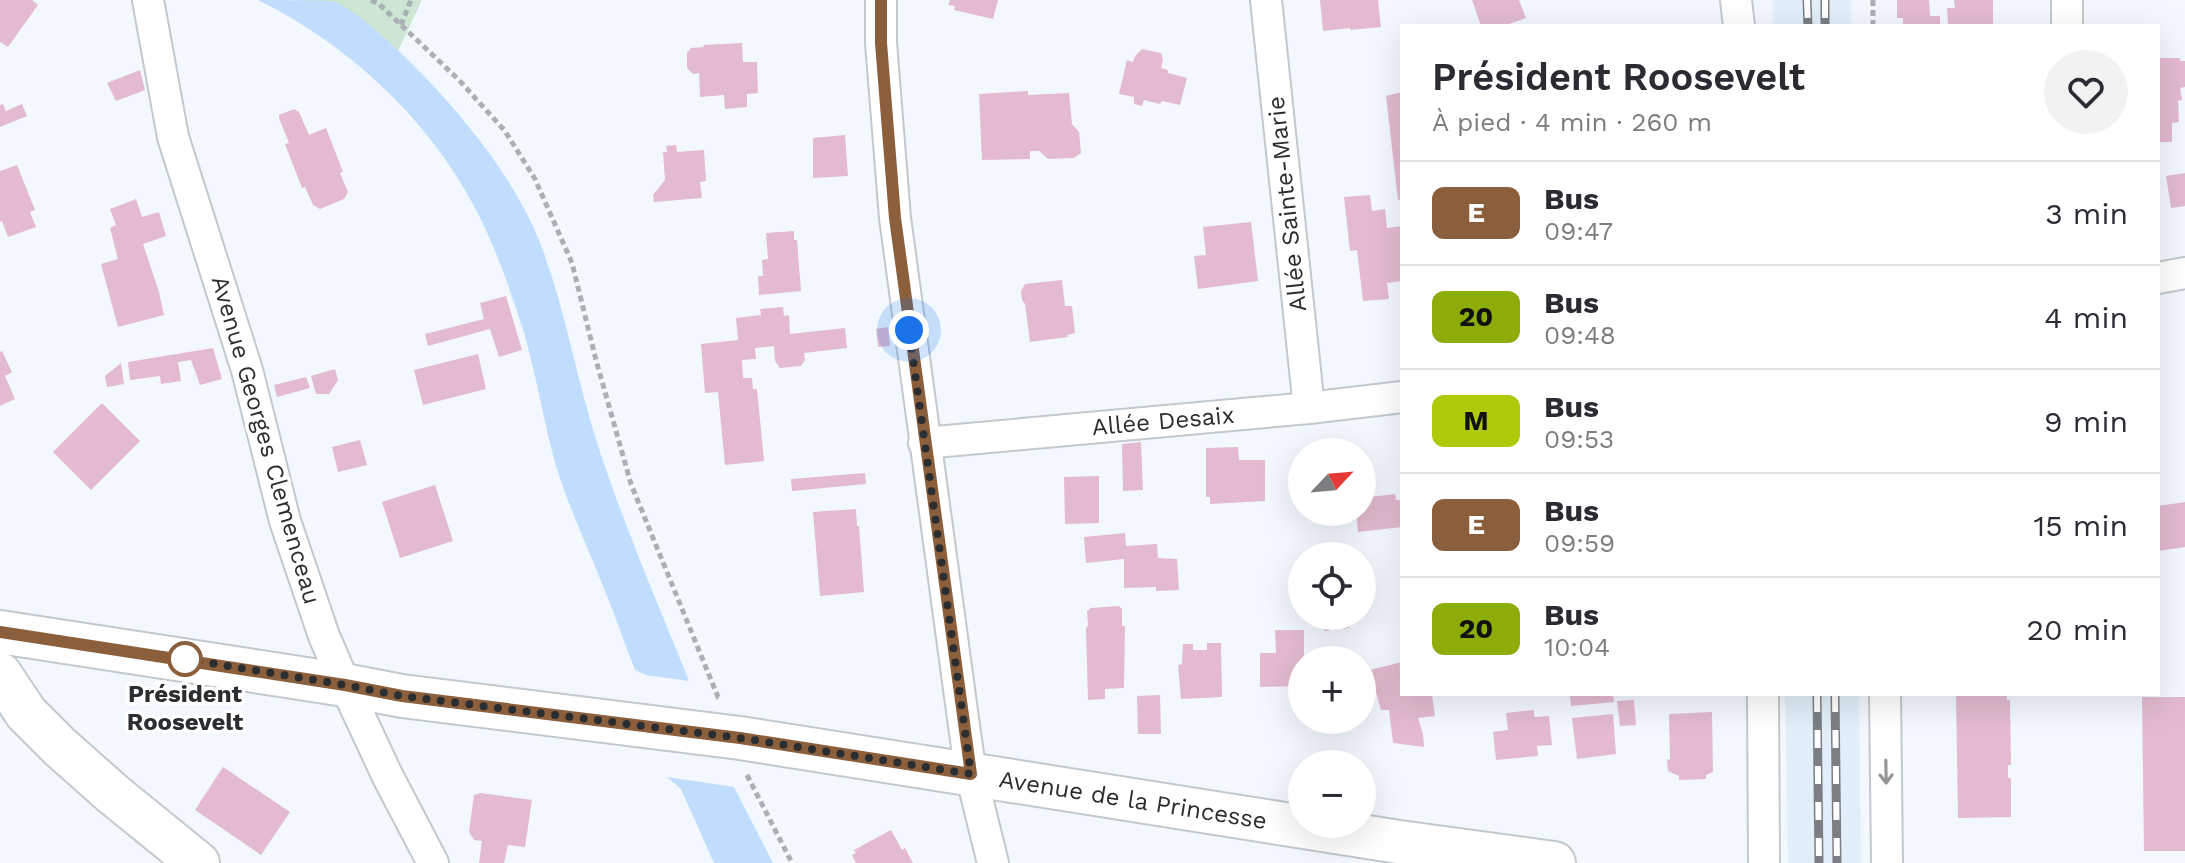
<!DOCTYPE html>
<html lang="fr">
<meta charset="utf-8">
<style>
:root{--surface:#fff;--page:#f2f2f3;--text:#2b2b33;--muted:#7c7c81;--line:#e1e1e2}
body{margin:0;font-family:"Work Sans",sans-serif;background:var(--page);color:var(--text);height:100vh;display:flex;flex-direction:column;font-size:30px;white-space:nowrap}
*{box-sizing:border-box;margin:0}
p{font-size:26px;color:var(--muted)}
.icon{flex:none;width:44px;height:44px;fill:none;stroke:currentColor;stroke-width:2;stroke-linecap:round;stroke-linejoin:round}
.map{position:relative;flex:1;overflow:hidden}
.side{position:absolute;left:1400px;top:24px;width:760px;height:672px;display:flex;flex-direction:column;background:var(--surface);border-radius:0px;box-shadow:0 8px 32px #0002}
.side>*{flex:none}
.badge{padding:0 16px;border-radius:12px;font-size:28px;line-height:52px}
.needle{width:52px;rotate:64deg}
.tools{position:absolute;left:1288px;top:438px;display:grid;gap:16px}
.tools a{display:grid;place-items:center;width:88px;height:88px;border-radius:50%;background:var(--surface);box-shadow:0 8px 32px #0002;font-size:40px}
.you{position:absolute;width:40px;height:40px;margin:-20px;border:6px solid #fff;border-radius:50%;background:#1a73e8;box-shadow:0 0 0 12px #1a73e833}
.map>.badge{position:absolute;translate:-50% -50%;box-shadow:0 0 0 4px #fff}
.round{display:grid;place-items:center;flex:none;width:84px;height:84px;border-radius:42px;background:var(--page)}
.head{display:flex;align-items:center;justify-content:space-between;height:136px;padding:0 32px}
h1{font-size:38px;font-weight:600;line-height:60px}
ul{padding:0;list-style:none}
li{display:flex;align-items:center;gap:24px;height:104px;padding:0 32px;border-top:2px solid var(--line)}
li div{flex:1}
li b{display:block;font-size:30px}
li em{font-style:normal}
li .badge{min-width:88px;font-weight:700;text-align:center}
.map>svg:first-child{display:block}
</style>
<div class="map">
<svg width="2185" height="863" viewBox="0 0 2185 863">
<rect width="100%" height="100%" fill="#f2f8fe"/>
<path fill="#e0effa" d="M1773 0H1851V26H1773Z
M1785 694H1859L1861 863H1788Z"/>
<path fill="#cce6d3" d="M299 0H422L398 51Z"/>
<path fill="#c0ddfd" d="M258 0C273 0 325 0 336 2 365 17 401 52 424 76 469 123 517 183 541 245 566 311 577 382 599 449 625 528 658 604 689 681L646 675 635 670C625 645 617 620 607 596 590 552 570 511 556 466 544 423 537 379 525 336 511 292 496 247 474 206 427 117 347 44 258 0Z
M667 777 734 787 773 863H714L681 789Z"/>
<path fill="#e3bacf" d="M0 0H32L38 5 8 47 0 42Z
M950 0H998L993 19 954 10 955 6 948 5Z
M1320 0H1378L1381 27 1350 30V28L1323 31Z
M1472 0H1519L1526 18 1503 26H1481Z
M1897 0H1929L1930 16H1940V26H1903V18H1897Z
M1954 0H1993V26H1955V24H1948L1947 8H1955Z
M742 43 743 62H757L758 93 747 94V107L725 109 724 95 700 97 699 73 693 74 687 68V53L691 48 704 47 703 45Z
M1142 49 1161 53 1163 59 1161 68 1168 70V73L1187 78 1180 105 1162 101 1160 104 1144 100 1142 106 1134 104V97L1119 94 1127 60 1133 62 1135 56Z
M2158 58H2180V61H2185V87L2180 88 2182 100 2178 101 2179 122 2172 123V142H2158Z
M140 70 145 90 116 101 107 83Z
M1028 91V95L1069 93 1072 124 1079 132 1081 153 1074 158 1048 159 1039 151H1030V159L982 160 979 94Z
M1402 92V199L1398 200 1386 96Z
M3 104 6 111 22 104 27 116 0 127V105Z
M294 109 299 112 309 135 326 128 343 172 340 173 348 192 344 199 320 209 313 205 305 187 302 188 285 144 289 143 279 118V115Z
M845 135 848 176 813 178V138Z
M676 145 677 152 704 150 706 181 700 182 702 198 654 202 653 195 665 180 663 152H667L666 146Z
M17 165 35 210 30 212 36 227 8 237 2 221 0 222V171Z
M2185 173V206L2171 208 2166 176Z
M1370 195 1372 211 1385 209 1387 228 1402 226V281L1387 283 1389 299 1363 301 1357 250 1350 251 1344 197Z
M136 199 142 217 159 212 166 236 143 244 159 292 164 315 118 327 101 264 118 259 110 228 116 225 110 209Z
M1251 222 1258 281 1198 289 1194 256 1206 255 1203 227Z
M794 231V240H797L801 291 759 295 758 276H763L762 260 768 259 766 233Z
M1062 280 1065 306H1072L1075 333 1067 335 1068 337 1030 342 1025 304 1022 300 1021 291 1025 284Z
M506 296 522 350 499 357 490 329 428 346 425 334 484 319 480 303Z
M783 307 784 316 789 315 790 334 845 328 847 348 804 353 805 360 801 366 780 368 775 361 774 346 755 348 756 359 742 360 743 378H752L753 389H757L764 461 725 465 718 392 705 393 701 344 738 340 736 318 761 315 760 309Z
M888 327 890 346 878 347 876 329Z
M213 348 222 379 200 385 191 360 178 362 181 381 161 384 160 376 130 380 128 362Z
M2 351 12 372 5 376 15 399 0 406V352Z
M478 354 486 389 423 405 414 370Z
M121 363 124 384 107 387 105 376Z
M335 369 338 380 329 394H316L311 376Z
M306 377 310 388 277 397 274 385Z
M102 403 140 441 91 490 53 452Z
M360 440 367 465 338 472 332 447Z
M1141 442 1143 490 1123 491 1122 444Z
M1238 447 1239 460H1265V501L1210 504V497H1206V448Z
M865 473 866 484 792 491 791 479Z
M1099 476V523L1065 524 1064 477Z
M435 485 453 541 400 558 382 502Z
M1395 494 1396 500H1402V527L1358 532 1356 512H1362V498Z
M2185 502V547L2158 551V506Z
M856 509 857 526H859L864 592 820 596 813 512Z
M1125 533 1126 546 1157 544 1158 558 1177 559 1179 590 1156 591V587L1124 588V559L1086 563 1084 537Z
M1119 606 1122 609V626H1125L1124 688 1105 689V699L1088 700 1086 628 1088 626 1087 611 1091 608Z
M1324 616H1349V628L1324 631Z
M1275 630H1304V660H1302V686L1260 687V653H1276Z
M1207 643H1221L1222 697 1181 699 1178 665 1182 664 1183 644H1193V650H1207Z
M1402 662V694H1432L1435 716 1418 718 1423 734 1424 747 1393 743 1389 710H1381L1370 670Z
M1570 694H1613L1614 702 1571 706Z
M1956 694H2007V700H2010L2011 765H2008V778H2011V817L1958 818Z
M1160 695 1161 734H1138L1137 696Z
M2142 697H2185V851H2144Z
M1634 700 1636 725 1620 726 1617 701Z
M1534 710V717L1549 716 1552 745 1537 746 1538 756 1496 760 1493 732 1508 730 1506 713Z
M1712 712 1713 772 1706 775V779L1679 780V776L1668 771 1667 760 1670 759 1669 714Z
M1613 714 1616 754 1577 759 1572 718Z
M223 767 290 812 261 855 195 810Z
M481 793 532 800 525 847 508 845 504 863H479L482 841 474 840 469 832 474 795Z
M891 830 902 850 905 848 913 863H856L852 855 856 853 854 850Z"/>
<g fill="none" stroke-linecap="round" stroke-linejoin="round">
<g stroke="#c1c9cf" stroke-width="34">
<path id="street" d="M148 0 173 137 247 370 285 521 324 636 345 685 388 777 433 863
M881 0V43L895 218 965 733 971 774 993 863
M1266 0 1309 408
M1736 0 1739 26
M2067 0V26
M2158 278 2185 273
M924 443 1309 408 1402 397
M1763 694 1764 863
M1885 694 1887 863"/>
</g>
<g stroke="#c1c9cf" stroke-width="46">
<path id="secondary" d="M0 632 345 685 402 696 740 738 1399 842 1554 863
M0 674 26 713 60 747 113 794 198 863"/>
</g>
<path stroke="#aaafb4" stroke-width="5" stroke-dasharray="6 4" stroke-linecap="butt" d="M371 0 379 4 458 79 505 131 535 179 572 263 596 360 631 484 718 697 721 698
M1873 0V26
M401 25 411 0
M747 775 792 863"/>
<use href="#street" stroke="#fff" stroke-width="30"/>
<use href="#secondary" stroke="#fff" stroke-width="42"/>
<g stroke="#7b7f84" stroke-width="9">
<path id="rail" d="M1807 0 1808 26
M1825 0V26
M1817 694 1819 863
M1835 694 1837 863"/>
</g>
<use href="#rail" stroke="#fff" stroke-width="6" stroke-dasharray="18" stroke-linecap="butt"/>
</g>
<defs><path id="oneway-shaft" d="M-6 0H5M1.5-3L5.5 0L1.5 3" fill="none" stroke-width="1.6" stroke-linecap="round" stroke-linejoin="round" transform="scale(2)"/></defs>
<use stroke="#959698" href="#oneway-shaft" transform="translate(1886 772) rotate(89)"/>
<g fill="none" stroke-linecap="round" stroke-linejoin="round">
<g stroke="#fff" stroke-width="18">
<path id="line" d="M0 632 345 685 402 696 740 738 971 774 895 218 881 43V0"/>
</g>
<use href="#line" stroke="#8b5e3c" stroke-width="12"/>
<path stroke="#2b2e31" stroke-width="8" stroke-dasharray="0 14.4" d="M185 659 345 685 402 696 740 738 971 774 909 330"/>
</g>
<circle fill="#fff" stroke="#8b5e3c" stroke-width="4" cx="185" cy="659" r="16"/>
<g text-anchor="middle" stroke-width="7" stroke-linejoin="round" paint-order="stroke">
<g font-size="24" fill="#2b2e31" stroke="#fff">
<text transform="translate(1287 204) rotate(-96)" y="8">Allée Sainte-Marie</text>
<text transform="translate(1163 421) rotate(-5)" y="8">Allée Desaix</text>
<text transform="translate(266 440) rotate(74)" y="8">Avenue Georges Clemenceau</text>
<text transform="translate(1133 800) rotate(9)" y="8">Avenue de la Princesse</text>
</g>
<g font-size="24" font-weight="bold" fill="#2b2e31" stroke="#fff">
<text x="185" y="702">Président<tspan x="185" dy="28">Roosevelt</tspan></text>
</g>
</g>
</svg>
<div class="tools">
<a><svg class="needle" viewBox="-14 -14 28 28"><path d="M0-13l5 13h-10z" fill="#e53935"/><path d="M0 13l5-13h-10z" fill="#7c7c81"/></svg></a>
<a><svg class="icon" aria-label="locate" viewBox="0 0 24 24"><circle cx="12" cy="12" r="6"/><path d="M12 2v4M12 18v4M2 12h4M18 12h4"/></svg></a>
<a>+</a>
<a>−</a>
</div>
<div class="you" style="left:909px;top:330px"></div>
<section class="side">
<div class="head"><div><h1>Président Roosevelt</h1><p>À pied · 4 min · 260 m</p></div><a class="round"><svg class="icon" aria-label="heart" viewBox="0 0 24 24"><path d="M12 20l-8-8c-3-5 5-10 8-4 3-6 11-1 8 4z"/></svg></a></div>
<ul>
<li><span class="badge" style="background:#8b5e3c;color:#fff">E</span><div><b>Bus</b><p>09:47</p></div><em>3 min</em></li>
<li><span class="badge" style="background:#8cad08;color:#111">20</span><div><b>Bus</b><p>09:48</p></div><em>4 min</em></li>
<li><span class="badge" style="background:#afca0b;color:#111">M</span><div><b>Bus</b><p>09:53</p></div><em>9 min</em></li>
<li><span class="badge" style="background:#8b5e3c;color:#fff">E</span><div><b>Bus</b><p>09:59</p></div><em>15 min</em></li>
<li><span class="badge" style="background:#8cad08;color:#111">20</span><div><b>Bus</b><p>10:04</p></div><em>20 min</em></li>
</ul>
</section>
</div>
